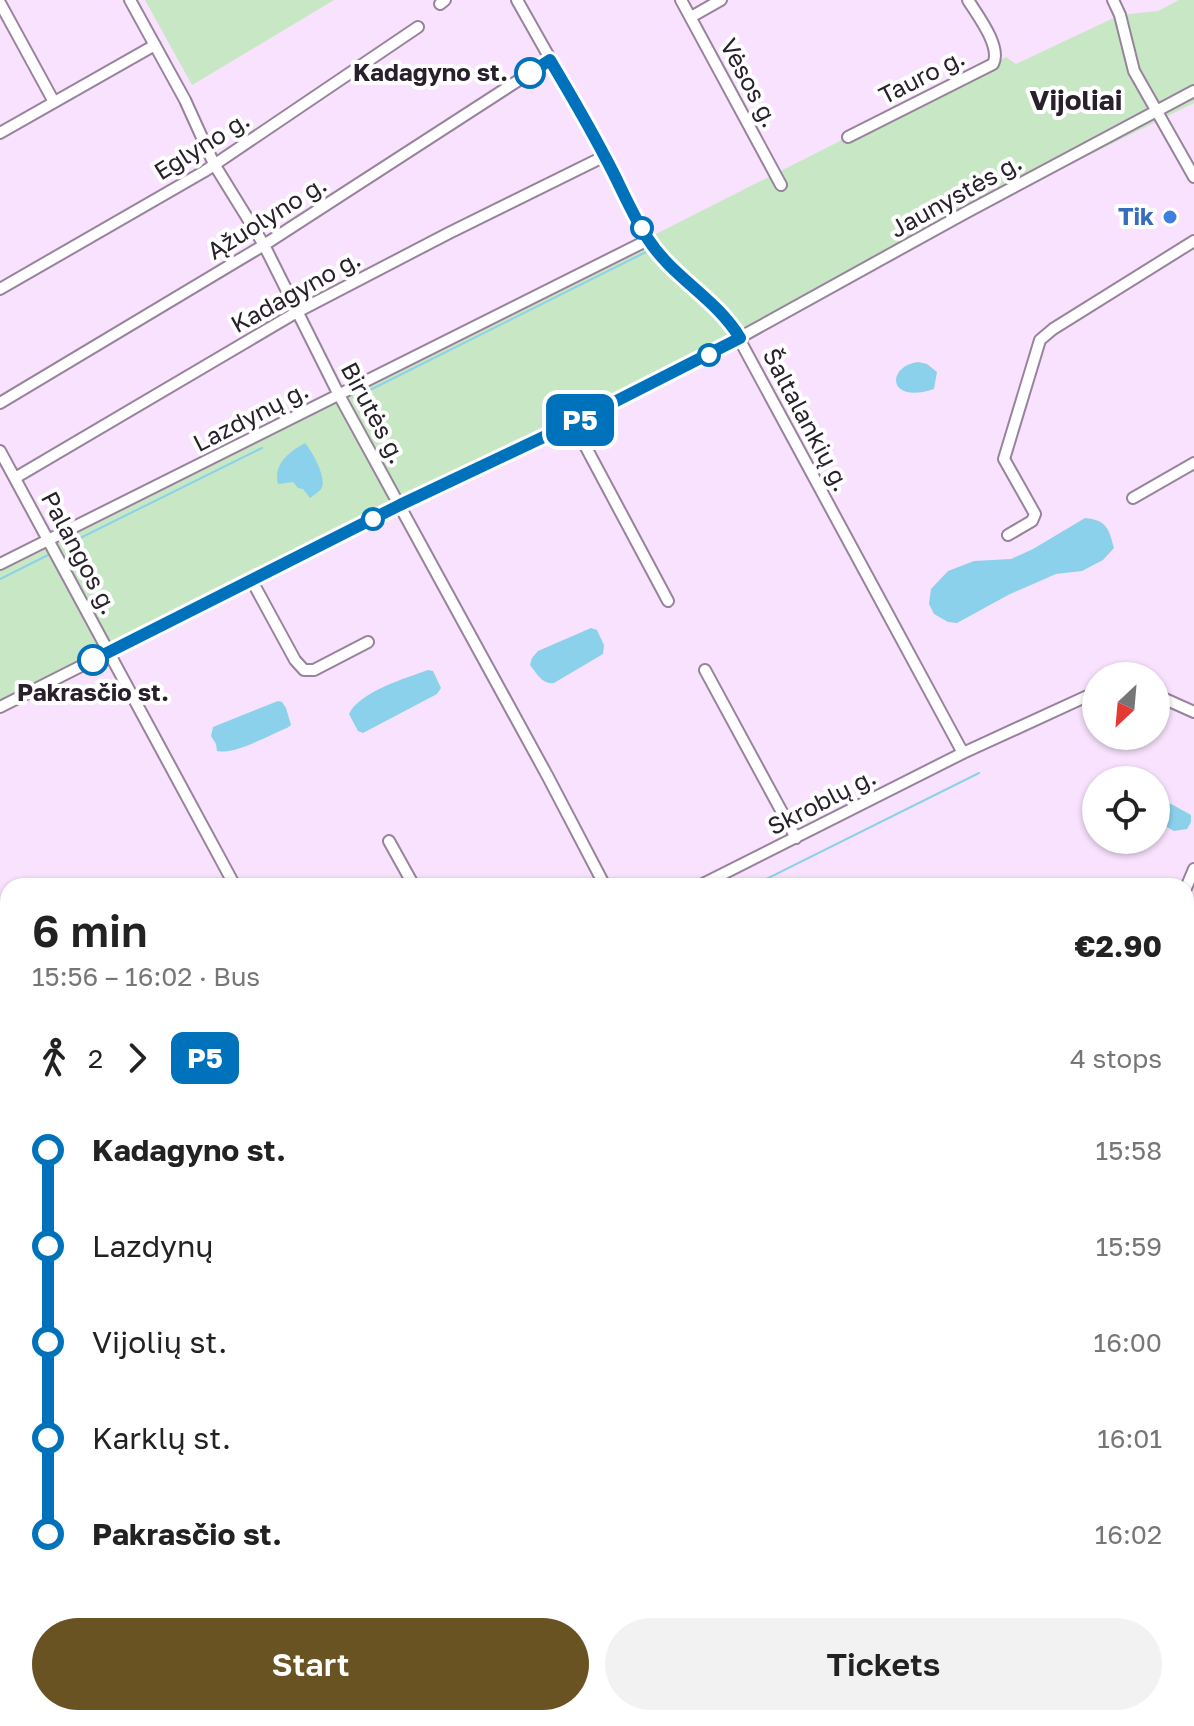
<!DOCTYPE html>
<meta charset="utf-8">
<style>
:root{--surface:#fff;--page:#f2f2f2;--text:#222;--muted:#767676;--accent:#6a5323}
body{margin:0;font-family:"Golos Text",sans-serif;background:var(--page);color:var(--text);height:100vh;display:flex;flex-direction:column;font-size:30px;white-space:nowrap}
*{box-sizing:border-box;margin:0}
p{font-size:26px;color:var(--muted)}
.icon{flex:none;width:44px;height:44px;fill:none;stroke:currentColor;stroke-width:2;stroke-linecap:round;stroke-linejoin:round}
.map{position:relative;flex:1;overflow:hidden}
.drawer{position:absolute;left:0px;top:878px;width:1194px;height:848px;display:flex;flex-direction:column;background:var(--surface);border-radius:24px 24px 0 0;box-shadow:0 2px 6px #0004}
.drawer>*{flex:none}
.badge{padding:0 16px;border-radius:12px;font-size:28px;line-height:52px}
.needle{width:52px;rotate:206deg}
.buttons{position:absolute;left:1082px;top:662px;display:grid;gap:16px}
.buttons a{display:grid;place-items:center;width:88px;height:88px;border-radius:50%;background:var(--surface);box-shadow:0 2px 6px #0004;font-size:40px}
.map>.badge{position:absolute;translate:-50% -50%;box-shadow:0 0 0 4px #fff}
.legs{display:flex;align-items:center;gap:12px;height:88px;padding:0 32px;font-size:26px}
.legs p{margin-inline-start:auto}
.overview{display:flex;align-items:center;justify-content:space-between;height:136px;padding:0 32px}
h1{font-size:44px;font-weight:600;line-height:60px}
.primary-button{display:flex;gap:16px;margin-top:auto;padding:16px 32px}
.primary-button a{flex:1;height:92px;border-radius:48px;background:var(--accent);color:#fff;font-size:32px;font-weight:600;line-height:92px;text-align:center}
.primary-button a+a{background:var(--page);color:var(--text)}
ul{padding:0 32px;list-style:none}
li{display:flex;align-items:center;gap:28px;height:96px;font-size:30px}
li i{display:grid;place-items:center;width:12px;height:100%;margin:0 10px;background:currentColor}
li i::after{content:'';width:20px;height:20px;margin:-10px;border:6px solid;border-radius:50%;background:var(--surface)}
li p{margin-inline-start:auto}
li:first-child i{background:linear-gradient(#0000 50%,currentColor 0)}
li:last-child i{background:linear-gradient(currentColor 50%,#0000 0)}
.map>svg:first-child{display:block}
</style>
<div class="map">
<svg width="1194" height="1726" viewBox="0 0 1194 1726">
<rect width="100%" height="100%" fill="#f8e2fd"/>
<path fill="#edd2f2" d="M1186 916 1194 927V1039L1186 1043Z
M1186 1098 1194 1113V1415L1186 1419Z"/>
<path fill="#c8e7c5" d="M145 0H334L192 85Z
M1179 0H1194V103L1063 168 765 326 0 707V564L645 245 652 236 1006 57 1016 64 1120 15 1158 11Z
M1194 1588V1726H1080L1076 1718H1186V1607Z"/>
<path fill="#8cd1eb" d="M918 362 927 364 937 372 934 389C887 405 886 366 918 362Z
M305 443C312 451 328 479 321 489 320 491 311 497 310 498L303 489 298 488 293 482 278 484C273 464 289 452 305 443Z
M1085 518C1107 520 1109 529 1114 548L1103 560 1082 571 1056 574 1010 594 957 623 948 622 934 614 929 604 931 589 948 571 974 561 1011 559 1033 549Z
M591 628 597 630 604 645 603 654 554 683C543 685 537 674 530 665L532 658 538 651Z
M428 670 433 671 441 688 437 694 363 733 358 731 349 714C359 692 406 678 428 670Z
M278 701 282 702 286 708 291 725 287 728C269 735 235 755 217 751L216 744 211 736 213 727Z
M1156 798 1173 805 1191 815V822L1187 829 1174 831 1156 821Z"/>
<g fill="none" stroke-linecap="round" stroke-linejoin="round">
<path stroke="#8cd1eb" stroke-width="2" d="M354 398 646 252
M64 546 262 448
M0 579 48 555
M752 886 979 773
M0 1299 8 1295
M1186 1588 1194 1569
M1128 1726 1132 1718"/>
<g stroke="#97839b" stroke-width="14">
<path id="minor" d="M130 0 185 100 214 164 264 245 339 395 548 777 605 886
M517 0 605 156 648 240 675 272 709 300 730 322 963 753
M681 0 781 185
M1113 0 1120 15 1134 71 1194 177
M0 3 54 102
M440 4 445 0
M691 17 721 0
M0 133 155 45
M848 137 993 64C1002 47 978 16 968 0
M0 289 205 171 418 27
M0 403 264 245 550 60
M573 423 668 601
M0 451 235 886
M15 478 297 312 449 233 605 156
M1133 498 1194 463
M1008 535 1032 521 1035 514 1004 459 1040 340 1053 329 1194 241
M0 564 648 240
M252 581 295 660 304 670H314L368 642
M705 670 796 838
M1156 695 1194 712
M0 707 400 505 573 423 710 354 965 213 1194 91
M389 841 414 886
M699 886 963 753 1096 692
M1186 888 1194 869
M1186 1086 1194 1100
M0 1145 8 1159
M0 1189 8 1202
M0 1597 8 1593
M212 1718 216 1726"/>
</g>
<use href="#minor" stroke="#fff" stroke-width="10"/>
</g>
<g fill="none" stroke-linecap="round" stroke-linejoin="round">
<g stroke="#fff" stroke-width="18">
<path id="line-1" d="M93 660 400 505 573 423 740 338C716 298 673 278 648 239 631 213 620 184 605 157 588 124 569 92 550 60L530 73"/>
</g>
<use href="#line-1" stroke="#0072bc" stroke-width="12"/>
</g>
<g fill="#fff" stroke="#0072bc" stroke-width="4">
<circle cx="530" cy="73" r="14"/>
<circle cx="642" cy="228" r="10"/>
<circle cx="709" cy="355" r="10"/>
<circle cx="373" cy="519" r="10"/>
<circle cx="93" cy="660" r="14"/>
</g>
<circle fill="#3f7fe0" stroke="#fff" stroke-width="3" cx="1170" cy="217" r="8"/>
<g text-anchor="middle" stroke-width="8" stroke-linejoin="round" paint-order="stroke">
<g font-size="24" font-weight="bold" fill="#28202a" stroke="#fff" text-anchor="end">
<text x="508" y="81">Kadagyno st.</text>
<text x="93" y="701" text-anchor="middle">Pakrasčio st.</text>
</g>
<g font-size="24" fill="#28202a" stroke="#fff">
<text transform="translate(922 77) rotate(-27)" y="8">Tauro g.</text>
<text transform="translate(749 83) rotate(62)" y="8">Vėsos g.</text>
<text transform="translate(202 146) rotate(-32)" y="8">Eglyno g.</text>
<text transform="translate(956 196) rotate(-29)" y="8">Jaunystės g.</text>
<text transform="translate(267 218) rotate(-32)" y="8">Ąžuolyno g.</text>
<text transform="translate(296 292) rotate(-29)" y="8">Kadagyno g.</text>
<text transform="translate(373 413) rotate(62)" y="8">Birutės g.</text>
<text transform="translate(251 417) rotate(-27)" y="8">Lazdynų g.</text>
<text transform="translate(806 420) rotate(62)" y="8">Šaltalankių g.</text>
<text transform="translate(79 553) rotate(62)" y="8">Palangos g.</text>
<text transform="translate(822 802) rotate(-27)" y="8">Skroblų g.</text>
</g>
<g font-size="24" font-weight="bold" fill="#366cbe" stroke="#fff" text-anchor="end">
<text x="1154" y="225">Tik</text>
</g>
<g font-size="28" font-weight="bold" fill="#28202a" stroke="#fff">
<text x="1076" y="110">Vijoliai</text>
</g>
</g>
</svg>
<div class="buttons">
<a><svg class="needle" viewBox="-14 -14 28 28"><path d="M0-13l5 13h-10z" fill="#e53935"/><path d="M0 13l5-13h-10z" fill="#767676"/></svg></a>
<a><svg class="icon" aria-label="locate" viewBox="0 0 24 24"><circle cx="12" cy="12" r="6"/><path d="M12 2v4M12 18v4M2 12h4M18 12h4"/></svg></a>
</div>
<b class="badge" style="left:580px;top:420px;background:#0072bc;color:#fff">P5</b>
<section class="drawer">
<div class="overview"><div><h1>6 min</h1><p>15:56 – 16:02 · Bus</p></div><b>€2.90</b></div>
<div class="legs"><svg class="icon" aria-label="walk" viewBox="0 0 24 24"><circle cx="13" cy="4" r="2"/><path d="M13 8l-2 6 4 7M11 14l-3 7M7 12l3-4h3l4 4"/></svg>2<svg class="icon" aria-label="forward" viewBox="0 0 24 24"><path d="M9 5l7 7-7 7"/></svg><b class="badge" style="background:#0072bc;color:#fff">P5</b><p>4 stops</p></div>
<ul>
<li><i style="color:#0072bc"></i><b>Kadagyno st.</b><p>15:58</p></li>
<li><i style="color:#0072bc"></i><span>Lazdynų</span><p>15:59</p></li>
<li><i style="color:#0072bc"></i><span>Vijolių st.</span><p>16:00</p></li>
<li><i style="color:#0072bc"></i><span>Karklų st.</span><p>16:01</p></li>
<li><i style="color:#0072bc"></i><b>Pakrasčio st.</b><p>16:02</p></li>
</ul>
<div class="primary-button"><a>Start</a><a>Tickets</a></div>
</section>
</div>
